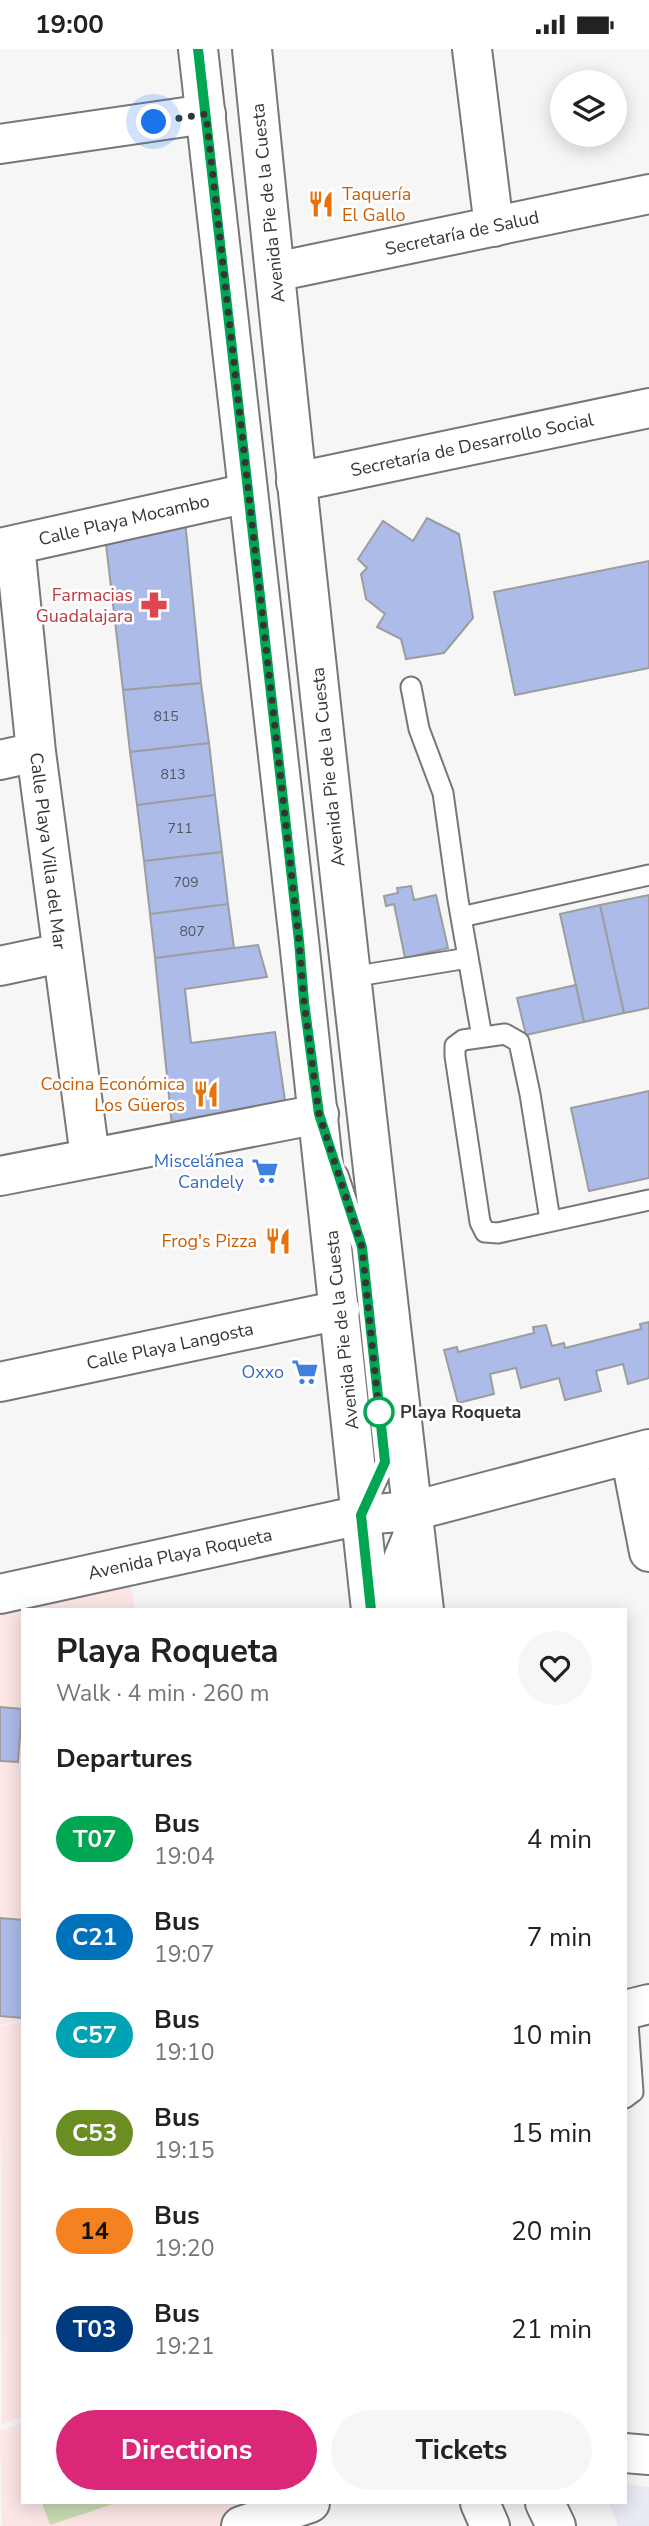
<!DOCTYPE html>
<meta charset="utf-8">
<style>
:root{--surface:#fff;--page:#f6f6f6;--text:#222;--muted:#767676;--accent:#db2777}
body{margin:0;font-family:"Nunito Sans",sans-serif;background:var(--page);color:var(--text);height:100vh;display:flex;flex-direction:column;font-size:26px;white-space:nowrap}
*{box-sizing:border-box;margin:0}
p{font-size:23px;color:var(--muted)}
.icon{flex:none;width:38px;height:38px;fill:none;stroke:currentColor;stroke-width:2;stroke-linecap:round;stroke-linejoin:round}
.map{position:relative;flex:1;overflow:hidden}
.sheet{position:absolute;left:21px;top:1559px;width:606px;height:896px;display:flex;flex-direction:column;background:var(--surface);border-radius:0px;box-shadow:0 4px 18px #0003}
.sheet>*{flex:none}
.badge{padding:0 14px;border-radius:23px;font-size:24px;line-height:46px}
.controls{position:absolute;left:550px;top:21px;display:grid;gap:14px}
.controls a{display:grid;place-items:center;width:77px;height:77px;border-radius:50%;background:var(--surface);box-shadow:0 4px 18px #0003;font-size:35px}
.you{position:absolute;width:35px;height:35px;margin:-18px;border:5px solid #fff;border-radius:50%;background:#1a73e8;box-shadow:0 0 0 10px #1a73e833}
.map>.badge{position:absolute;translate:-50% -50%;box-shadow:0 0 0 4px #fff}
h2{padding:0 35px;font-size:26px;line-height:63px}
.round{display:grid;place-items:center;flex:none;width:74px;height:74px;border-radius:37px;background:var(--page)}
.overview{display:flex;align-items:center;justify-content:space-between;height:119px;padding:0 35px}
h1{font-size:33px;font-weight:700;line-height:52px}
.action{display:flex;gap:14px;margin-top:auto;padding:14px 35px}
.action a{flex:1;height:80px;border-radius:42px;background:var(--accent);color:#fff;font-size:28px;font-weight:700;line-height:80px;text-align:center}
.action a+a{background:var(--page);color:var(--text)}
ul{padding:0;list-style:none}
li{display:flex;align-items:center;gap:21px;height:98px;padding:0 35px}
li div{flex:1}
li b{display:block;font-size:26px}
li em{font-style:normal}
li .badge{min-width:77px;font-weight:700;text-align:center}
.status{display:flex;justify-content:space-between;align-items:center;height:49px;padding:0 35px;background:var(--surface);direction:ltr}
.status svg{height:19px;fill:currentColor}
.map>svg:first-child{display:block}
</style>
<div class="status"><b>19:00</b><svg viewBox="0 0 49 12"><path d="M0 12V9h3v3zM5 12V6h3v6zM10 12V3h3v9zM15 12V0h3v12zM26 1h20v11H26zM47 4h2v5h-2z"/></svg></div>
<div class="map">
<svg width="649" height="2477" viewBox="0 0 649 2477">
<rect width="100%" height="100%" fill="#f6f6f7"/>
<path fill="#e8ebf3" d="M625 2435 649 2438V2477H618L609 2454H625Z"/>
<path fill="#fce6e6" d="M130 1528 135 1561H23V1971L0 1976V1557Z
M23 1972V2368L2 2375 0 1978Z
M23 2374V2454H302L232 2477H2L0 2382Z"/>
<path fill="#c9dcb3" d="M42 2454H116L50 2476Z"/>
<path fill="#acbbe7" stroke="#9c9d9e" stroke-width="2" d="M184 461 201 634 123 641 104 478Z
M427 469 459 485 473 569 444 604 406 610 401 590 377 578 385 565 366 550 361 525 367 519 358 510 383 472 413 492Z
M649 512V619L515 646 494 543Z
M201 634 209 694 130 703 123 641Z
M209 694 215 746 137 756 130 703Z
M215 746 222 803 144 812 137 756Z
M222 803 228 855 150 865 144 812Z
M411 837 414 851 436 846 448 899 405 909 394 855 386 857 384 847 398 844 397 839Z
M649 846V959L624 964 600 856Z
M228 855 234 899 155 909 150 865Z
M600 856 624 964 584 973 560 865Z
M258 896 267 928 185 940 191 994 275 983 285 1051 172 1077 155 909Z
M576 936 584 973 526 986 517 949Z
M649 1042V1129L589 1142 571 1059Z
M649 1273V1329L628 1335 623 1315 596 1322 601 1342 565 1351 559 1329 521 1339 516 1319 490 1325 494 1345 458 1354 444 1301 457 1298 458 1303 534 1284 533 1278 546 1276 552 1297 564 1294 565 1299 641 1280 640 1275Z
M0 1658 22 1660 18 1713 0 1712Z
M0 1869 23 1871V1969L0 1967Z"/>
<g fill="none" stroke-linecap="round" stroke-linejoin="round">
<g stroke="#777778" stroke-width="23">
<path id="service" d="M411 638 419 680 443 744 458 851 482 988
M461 868 649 826
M351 928 468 909
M338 1126 362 1198 385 1414 366 1455
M550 1171 530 1045 519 993 505 985 463 991 455 997V1007L480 1173 485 1183 498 1184 649 1151
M398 1561 392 1512 406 1478
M625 2049 633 2043 627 1960"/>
</g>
<g stroke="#777778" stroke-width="42">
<path id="minor" d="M472 0 494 178
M0 95 206 65
M275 223 649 145
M296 433 649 359
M15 496 36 703 90 1108
M0 499 248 444
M0 711 36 703
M0 917 61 904
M0 1127 319 1065
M0 1333 340 1261
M630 1405 649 1503
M0 1545 361 1466 413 1462 649 1400
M625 1961 649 1955
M625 2404 649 2406
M241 2477 310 2454"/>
</g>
<g stroke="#777778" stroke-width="42">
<path id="secondary" d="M198 0 299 892 371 1561
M252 0C304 521 363 1041 424 1561
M480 2454 490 2477
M545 2454 556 2477"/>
</g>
<use href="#service" stroke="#fff" stroke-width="19"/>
<use href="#minor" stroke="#fff" stroke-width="38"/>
<use href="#secondary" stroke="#fff" stroke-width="38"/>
</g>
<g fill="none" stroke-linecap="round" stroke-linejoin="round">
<g stroke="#fff" stroke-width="16">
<path id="line" d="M198 0 299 892 304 953 319 1065 362 1198 385 1413 361 1466 371 1561"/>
</g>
<use href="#line" stroke="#00a651" stroke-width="10"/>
<path stroke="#353535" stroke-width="7" stroke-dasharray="0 12.6" d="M154 73 206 65 299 892 304 953 319 1065 362 1198 379 1363"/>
</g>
<defs>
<g id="restaurant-bare" transform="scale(2.1)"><path d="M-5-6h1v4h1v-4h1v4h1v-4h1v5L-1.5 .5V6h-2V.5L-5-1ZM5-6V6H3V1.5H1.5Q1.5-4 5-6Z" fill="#e8710a" stroke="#fff" stroke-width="2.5" paint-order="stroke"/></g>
<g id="pharmacy-bare" transform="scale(2.1)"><path d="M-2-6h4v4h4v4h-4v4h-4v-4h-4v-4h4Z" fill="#e0444e" stroke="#fff" stroke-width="2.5" paint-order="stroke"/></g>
<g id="supermarket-bare" transform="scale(2.1)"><path d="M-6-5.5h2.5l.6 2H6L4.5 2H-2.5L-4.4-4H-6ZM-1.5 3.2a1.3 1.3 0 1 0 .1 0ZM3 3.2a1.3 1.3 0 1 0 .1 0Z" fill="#3f7fe0" stroke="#fff" stroke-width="2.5" paint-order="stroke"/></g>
</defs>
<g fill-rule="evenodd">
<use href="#restaurant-bare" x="321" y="155"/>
<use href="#pharmacy-bare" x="154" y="556"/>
<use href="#restaurant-bare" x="206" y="1045"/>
<use href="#supermarket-bare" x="265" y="1122"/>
<use href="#restaurant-bare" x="278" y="1192"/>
<use href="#supermarket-bare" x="305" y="1323"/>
</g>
<circle fill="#fff" stroke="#00a651" stroke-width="3.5" cx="379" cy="1363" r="14"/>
<g text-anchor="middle" stroke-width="5" stroke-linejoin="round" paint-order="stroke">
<g font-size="14" fill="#535662">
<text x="166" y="672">815</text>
<text x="173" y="730">813</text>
<text x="180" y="784">711</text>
<text x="186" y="838">709</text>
<text x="192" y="887">807</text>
</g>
<g font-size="18" fill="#c56008" stroke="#fff" text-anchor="end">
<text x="342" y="151" text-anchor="start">Taquería<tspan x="342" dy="21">El Gallo</tspan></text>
<text x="185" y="1041">Cocina Económica<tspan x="185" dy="21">Los Güeros</tspan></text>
<text x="257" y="1198">Frog's Pizza</text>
</g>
<g font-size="18" fill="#353535" stroke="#fff">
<text transform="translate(268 154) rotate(-96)" y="6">Avenida Pie de la Cuesta</text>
<text transform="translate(462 184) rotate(-12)" y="6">Secretaría de Salud</text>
<text transform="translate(472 396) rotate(-12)" y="6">Secretaría de Desarrollo Social</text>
<text transform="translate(124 471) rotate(-13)" y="6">Calle Playa Mocambo</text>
<text transform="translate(328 718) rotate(-96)" y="6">Avenida Pie de la Cuesta</text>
<text transform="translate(48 802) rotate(83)" y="6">Calle Playa Villa del Mar</text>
<text transform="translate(342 1281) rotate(-96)" y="6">Avenida Pie de la Cuesta</text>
<text transform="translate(170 1297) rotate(-12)" y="6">Calle Playa Langosta</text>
<text transform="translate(180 1505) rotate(-12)" y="6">Avenida Playa Roqueta</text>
</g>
<g font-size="18" fill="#be3a42" stroke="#fff" text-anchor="end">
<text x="133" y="552">Farmacias<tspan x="133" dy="21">Guadalajara</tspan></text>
</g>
<g font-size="18" fill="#366cbe" stroke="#fff" text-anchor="end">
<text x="244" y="1118">Miscelánea<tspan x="244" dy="21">Candely</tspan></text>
<text x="284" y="1329">Oxxo</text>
</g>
<g font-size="18" font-weight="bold" fill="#353535" stroke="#fff" text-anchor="start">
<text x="400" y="1369">Playa Roqueta</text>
</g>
</g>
</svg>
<div class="controls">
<a><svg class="icon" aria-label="layers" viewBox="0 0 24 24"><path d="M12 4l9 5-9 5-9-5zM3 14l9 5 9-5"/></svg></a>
</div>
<div class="you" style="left:154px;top:73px"></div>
<section class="sheet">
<div class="overview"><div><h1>Playa Roqueta</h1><p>Walk · 4 min · 260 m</p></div><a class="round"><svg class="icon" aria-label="heart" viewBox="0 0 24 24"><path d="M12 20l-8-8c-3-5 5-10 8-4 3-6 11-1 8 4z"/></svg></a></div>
<h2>Departures</h2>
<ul>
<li><span class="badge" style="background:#00a651;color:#fff">T07</span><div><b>Bus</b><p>19:04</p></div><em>4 min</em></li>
<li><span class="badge" style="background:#0072bc;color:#fff">C21</span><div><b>Bus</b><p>19:07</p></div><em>7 min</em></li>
<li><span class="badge" style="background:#00a3b4;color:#fff">C57</span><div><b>Bus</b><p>19:10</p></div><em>10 min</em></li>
<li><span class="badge" style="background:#6b8e23;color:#fff">C53</span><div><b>Bus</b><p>19:15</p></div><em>15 min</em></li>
<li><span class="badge" style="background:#f58220;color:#111">14</span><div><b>Bus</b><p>19:20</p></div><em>20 min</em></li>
<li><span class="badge" style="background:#003b80;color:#fff">T03</span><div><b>Bus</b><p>19:21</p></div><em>21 min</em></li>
</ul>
<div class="action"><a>Directions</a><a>Tickets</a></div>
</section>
</div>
